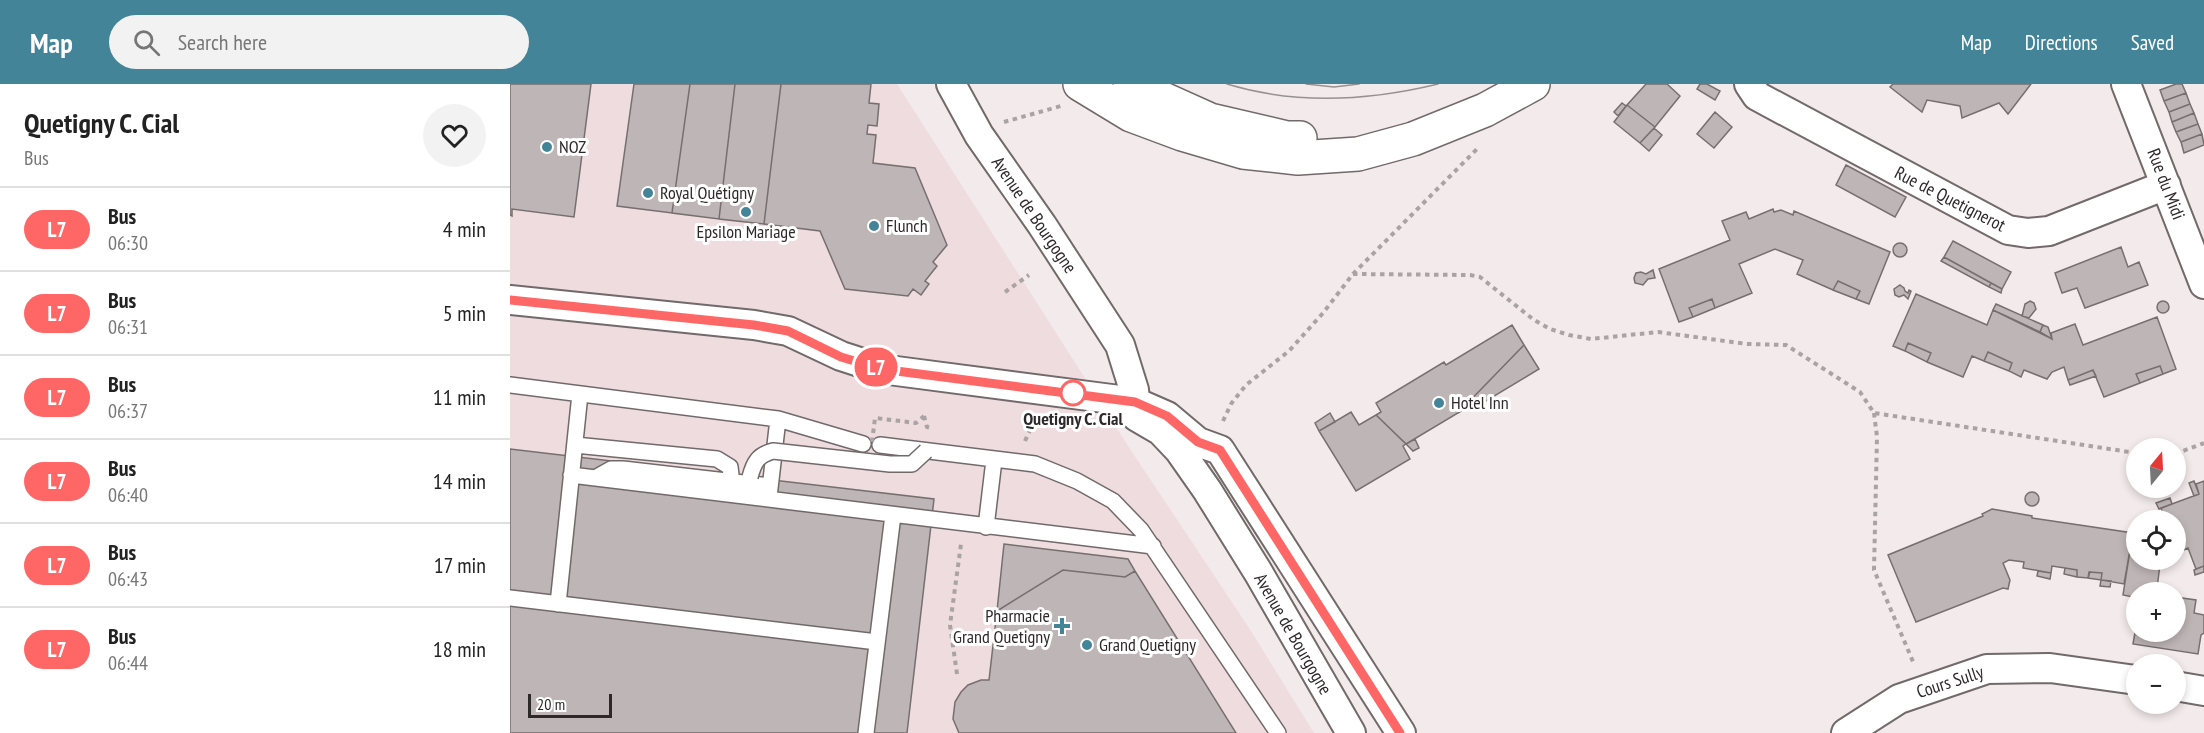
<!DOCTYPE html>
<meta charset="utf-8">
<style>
:root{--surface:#fff;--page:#f2f2f2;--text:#222;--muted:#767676;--line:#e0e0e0;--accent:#448498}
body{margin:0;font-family:"PT Sans Narrow",sans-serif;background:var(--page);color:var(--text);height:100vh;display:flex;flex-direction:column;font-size:22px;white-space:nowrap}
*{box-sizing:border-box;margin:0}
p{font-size:20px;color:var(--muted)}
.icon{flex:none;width:33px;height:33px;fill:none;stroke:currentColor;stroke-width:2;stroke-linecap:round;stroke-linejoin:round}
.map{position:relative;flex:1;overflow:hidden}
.side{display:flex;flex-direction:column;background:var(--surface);width:510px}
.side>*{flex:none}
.badge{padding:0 12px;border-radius:20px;font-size:21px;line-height:39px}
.needle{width:39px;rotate:18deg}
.buttons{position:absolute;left:1616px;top:354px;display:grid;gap:12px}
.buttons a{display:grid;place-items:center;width:60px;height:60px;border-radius:50%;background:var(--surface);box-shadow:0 3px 9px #0003;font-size:30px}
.scale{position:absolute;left:18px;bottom:15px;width:84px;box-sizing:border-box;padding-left:6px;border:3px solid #2d292a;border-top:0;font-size:16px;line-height:21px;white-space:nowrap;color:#2d292a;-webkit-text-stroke:4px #fff;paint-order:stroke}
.map>.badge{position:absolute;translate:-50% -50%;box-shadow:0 0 0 3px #fff}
.round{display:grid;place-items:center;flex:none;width:63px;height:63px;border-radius:32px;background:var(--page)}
.summary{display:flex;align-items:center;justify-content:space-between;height:102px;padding:0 24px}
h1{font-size:28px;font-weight:800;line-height:45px}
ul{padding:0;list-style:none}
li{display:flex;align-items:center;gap:18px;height:84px;padding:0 24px;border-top:2px solid var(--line)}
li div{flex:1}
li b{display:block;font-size:22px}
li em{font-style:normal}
li .badge{min-width:66px;font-weight:700;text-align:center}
header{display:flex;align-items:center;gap:36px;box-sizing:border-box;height:84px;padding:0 30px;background:var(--accent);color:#fff}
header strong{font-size:28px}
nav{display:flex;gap:33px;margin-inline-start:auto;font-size:21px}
.search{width:420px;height:54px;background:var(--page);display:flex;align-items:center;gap:15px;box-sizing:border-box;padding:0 21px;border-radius:33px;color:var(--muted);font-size:22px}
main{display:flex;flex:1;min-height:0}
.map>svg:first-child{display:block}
</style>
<header>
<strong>Map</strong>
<div class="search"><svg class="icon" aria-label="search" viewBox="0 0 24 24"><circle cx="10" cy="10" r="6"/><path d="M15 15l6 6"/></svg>Search here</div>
<nav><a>Map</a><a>Directions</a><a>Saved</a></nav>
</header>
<main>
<section class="side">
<div class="summary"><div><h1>Quetigny C. Cial</h1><p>Bus</p></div><a class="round"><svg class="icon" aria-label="heart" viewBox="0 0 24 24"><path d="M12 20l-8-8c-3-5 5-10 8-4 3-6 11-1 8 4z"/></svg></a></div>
<ul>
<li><span class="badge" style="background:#f66;color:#fff">L7</span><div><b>Bus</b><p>06:30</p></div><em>4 min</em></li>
<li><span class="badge" style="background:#f66;color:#fff">L7</span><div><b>Bus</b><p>06:31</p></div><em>5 min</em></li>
<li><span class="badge" style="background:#f66;color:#fff">L7</span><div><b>Bus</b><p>06:37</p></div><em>11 min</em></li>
<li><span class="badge" style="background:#f66;color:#fff">L7</span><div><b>Bus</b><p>06:40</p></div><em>14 min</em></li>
<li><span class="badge" style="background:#f66;color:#fff">L7</span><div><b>Bus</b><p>06:43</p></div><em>17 min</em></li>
<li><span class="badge" style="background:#f66;color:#fff">L7</span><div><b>Bus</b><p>06:44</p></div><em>18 min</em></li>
</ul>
</section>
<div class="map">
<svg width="1694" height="649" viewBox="0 0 1694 649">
<rect width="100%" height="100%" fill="#f3eaeb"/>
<path fill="#eedcde" d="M0 0H387L622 368 741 547 804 649H0Z"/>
<path fill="#beb5b6" stroke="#776f6f" stroke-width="1.5" d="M0 0H81L64 133 2 125V132L0 131Z
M124 0H180L162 129 107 122Z
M180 0H225L209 135 162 129Z
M225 0H271L254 140 209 135Z
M271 0H361L359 19 369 20 367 42 358 41 357 50 366 51 363 79 405 84 437 161 423 178 427 182 415 197 419 200 411 211 403 205 398 212 335 205 310 147 254 140Z
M1136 0H1157L1170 12 1145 43 1117 21Z
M1190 0H1197L1210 7 1205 16 1187 5Z
M1383 0H1521L1498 30 1489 19 1452 34 1450 22 1417 16 1412 28 1380 3Z
M1666 0H1672L1676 9 1654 17 1650 6Z
M1676 9 1680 20 1659 28 1654 17Z
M1112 19 1116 22 1108 32 1104 28Z
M1680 20 1684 29 1662 38 1659 28Z
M1117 21 1145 43 1130 59 1104 38Z
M1205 28 1222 43 1204 64 1187 50Z
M1684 29 1688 40 1666 48 1662 38Z
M1688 40 1692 50 1671 58 1666 48Z
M1144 44 1152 51 1139 67 1130 59Z
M1692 50 1694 61 1674 69 1671 58Z
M1336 81 1396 113 1385 133 1326 101Z
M1263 125 1264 128 1271 126 1283 131 1284 127 1380 168 1359 220 1346 215 1350 207 1328 197 1323 206 1287 190 1293 176 1265 165 1229 180 1242 209 1205 224 1202 215 1179 224 1183 233 1169 238 1149 185 1220 156 1212 137 1236 128 1239 135Z
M1443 157 1501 188 1492 205 1434 173Z
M1383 166a7 7 0 1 1 14 0a7 7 0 1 1-14 0Z
M1611 163 1618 183 1629 178 1638 201 1575 224 1567 204 1552 209 1545 189Z
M1434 173 1481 199 1479 203 1431 177Z
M1143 186 1145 194 1138 195 1133 201 1125 199 1124 194 1126 189 1131 188 1136 190Z
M1328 197 1350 207 1346 215 1323 206Z
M1481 199 1492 205 1491 209 1479 203Z
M1390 201 1394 204 1395 207 1398 209 1399 206 1401 207 1398 215 1394 211 1389 213 1385 211 1384 205Z
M1406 210 1477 241 1483 226 1542 255 1541 249 1565 240 1573 261 1647 233 1666 285 1653 290 1650 282 1626 290 1630 299 1594 313 1583 286 1558 296 1554 283 1542 288 1537 295 1514 286 1511 293 1499 287 1502 279 1478 268 1474 277 1462 272 1453 293 1417 278 1421 269 1398 259 1395 267 1383 262Z
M1202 215 1205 224 1183 233 1179 224Z
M1647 223a6 6 0 1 1 12 0a6 6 0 1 1-12 0Z
M1520 217 1524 219 1526 225 1519 234 1512 232 1515 220Z
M1486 220 1533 241 1530 248 1483 226Z
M1002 241 1014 261 948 329 896 360 866 331 871 328 866 319 934 278 936 281Z
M1533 241 1538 243 1542 255 1530 248Z
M1398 259 1421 269 1417 278 1395 267Z
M1014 261 1029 285 961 326 959 322 948 329Z
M1478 268 1502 279 1499 287 1474 277Z
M1650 282 1653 290 1630 299 1626 290Z
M1583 286 1586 292 1560 301 1558 296Z
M841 328 849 341 866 331 896 360 893 362 900 375 846 407 809 347Z
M820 329 825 338 809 347 805 339Z
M905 355 909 364 903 367 896 360Z
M0 365 424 415 397 649H0Z
M1684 397 1689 410 1684 412 1679 399Z
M1694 397V482L1686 485 1678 464 1665 470V436H1655L1651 424 1689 410 1686 400Z
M1515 415a7 7 0 1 1 14 0a7 7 0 1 1-14 0Z
M1660 414 1662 420 1649 425 1646 419Z
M1482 425 1522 432V434L1623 449 1614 500 1591 496 1592 489 1580 488 1578 494 1567 493V486L1555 484 1542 482 1541 489 1513 484 1514 478 1499 476 1493 479 1500 496 1498 505 1493 504 1406 538 1378 471 1473 432 1472 430Z
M1622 454H1626V476H1663L1650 481 1647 504 1656 508H1626V531L1621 523 1623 513 1613 511Z
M494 460 618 475 625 487 615 493 553 486 487 527Z
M1694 482V488L1685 491 1684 486Z
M1555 484 1567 486V493L1554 490Z
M553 486 615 493 625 487 726 649H449L443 635 445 618 451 608 458 601 471 596H479L487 527Z
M1528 487 1541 489 1540 495 1527 492Z
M1579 488 1592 489 1591 496 1578 494Z
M1591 496 1601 497 1600 503 1590 502Z
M1665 513 1686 516 1684 529 1694 531V549L1691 551 1688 570 1623 560 1626 543V548H1665Z"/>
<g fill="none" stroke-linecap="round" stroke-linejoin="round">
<g stroke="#71696a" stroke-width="18">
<path id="lane" d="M0 301 268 335 353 360
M65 361 207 375 220 383 221 391
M370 361 525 380 567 397 603 417 631 446 768 649
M61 391 643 462
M85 394 101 385H113L260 402
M259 413 268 335
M476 443 484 376
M0 514 367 558
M48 520 70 310
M356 649 383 431"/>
</g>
<g stroke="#71696a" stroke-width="32">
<path id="street" d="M441 0 469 51 532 141 610 261 624 306 627 333 651 347 669 366 697 406 748 488 841 649
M1239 0 1247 12 1498 146 1518 149 1539 147 1656 101
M1616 0 1694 200
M0 216 244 241 278 247 331 272 371 285 625 318 657 332 688 358 710 366 891 649
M1665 602 1694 607
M1336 649 1389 615 1477 585 1540 584 1626 596"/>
</g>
<g stroke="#71696a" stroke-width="36">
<path id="secondary" d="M570 0 621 31 672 50 733 68 788 74 848 70 903 55 975 26 1023 0
M620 0 700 36 777 54H790"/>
</g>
<path stroke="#aaa3a4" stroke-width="4" stroke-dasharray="4.5 4.5" stroke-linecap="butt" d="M494 38 551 22
M843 190 960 191 970 193 1024 236 1040 245 1059 251 1081 255 1148 248 1237 260 1276 261 1350 308 1364 329 1626 369
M495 208 519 191
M1364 329 1367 353 1364 486 1404 580
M414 332 417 343 421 344
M713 337 721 320 736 301 779 267 813 229 843 190 969 63
M515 357 521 344
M1665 370 1694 359
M447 590 440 541 451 460"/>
<use href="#lane" stroke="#fff" stroke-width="15"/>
<use href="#street" stroke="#fff" stroke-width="28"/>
<use href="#secondary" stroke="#fff" stroke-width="33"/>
<path stroke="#989192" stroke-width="1.5" d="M717 0C786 21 858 17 928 0
M796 0 824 3 849 0"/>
<g stroke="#71696a" stroke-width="18" stroke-linecap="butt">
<path id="lane-bridge" d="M240 393C244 378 248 371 263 367L380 380H402L416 367"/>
</g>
<path stroke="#aaa3a4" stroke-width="4" stroke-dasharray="4.5 4.5" stroke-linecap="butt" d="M362 358 365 334 406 339 414 332"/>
<use href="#lane-bridge" stroke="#fff" stroke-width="15"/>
</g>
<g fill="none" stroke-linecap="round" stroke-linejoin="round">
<g stroke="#fff" stroke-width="14">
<path id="line" d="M0 216 244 241 278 247 331 273 371 285 625 318 657 332 688 358 710 366 890 649"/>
</g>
<use href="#line" stroke="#f66" stroke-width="9"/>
</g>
<g fill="#448498" stroke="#fff" stroke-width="2">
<circle cx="37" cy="63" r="6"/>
<circle cx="138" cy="109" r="6"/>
<circle cx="236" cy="128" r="6"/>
<circle cx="364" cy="142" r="6"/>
<circle cx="929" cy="319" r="6"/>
<path d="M549 533h6v6h6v6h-6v6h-6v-6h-6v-6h6z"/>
<circle cx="577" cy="561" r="6"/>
</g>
<circle fill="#fff" stroke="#f66" stroke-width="3" cx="563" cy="309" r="12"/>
<g text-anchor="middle" stroke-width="6" stroke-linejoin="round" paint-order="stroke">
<g font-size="18" fill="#2d292a" stroke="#fff" text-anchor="start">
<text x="49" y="69">NOZ</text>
<text x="150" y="115">Royal Quétigny</text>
<text x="376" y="148">Flunch</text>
<text x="236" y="154" text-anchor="middle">Epsilon Mariage</text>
<text x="941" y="325">Hotel Inn</text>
<text x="540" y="538" text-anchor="end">Pharmacie<tspan x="540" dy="21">Grand Quetigny</tspan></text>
<text x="589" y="567">Grand Quetigny</text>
</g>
<g font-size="18" fill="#2d292a" stroke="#fff">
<text transform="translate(1656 100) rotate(69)" y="6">Rue du Midi</text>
<text transform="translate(1440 115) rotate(27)" y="6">Rue de Quetignerot</text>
<text transform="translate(524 131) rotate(56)" y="6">Avenue de Bourgogne</text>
<text transform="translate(783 550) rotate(60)" y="6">Avenue de Bourgogne</text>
<text transform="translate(1440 598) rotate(-18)" y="6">Cours Sully</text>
</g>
<g font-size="18" font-weight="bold" fill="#2d292a" stroke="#fff">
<text x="563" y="341">Quetigny C. Cial</text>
</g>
</g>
</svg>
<div class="buttons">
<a><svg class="needle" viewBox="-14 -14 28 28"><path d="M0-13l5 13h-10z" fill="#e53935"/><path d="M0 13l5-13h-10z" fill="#767676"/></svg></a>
<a><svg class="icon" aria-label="locate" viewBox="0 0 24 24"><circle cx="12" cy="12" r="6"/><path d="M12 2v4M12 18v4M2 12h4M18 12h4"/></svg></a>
<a>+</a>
<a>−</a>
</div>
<div class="scale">20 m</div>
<b class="badge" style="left:366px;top:283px;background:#f66;color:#fff">L7</b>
</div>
</main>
